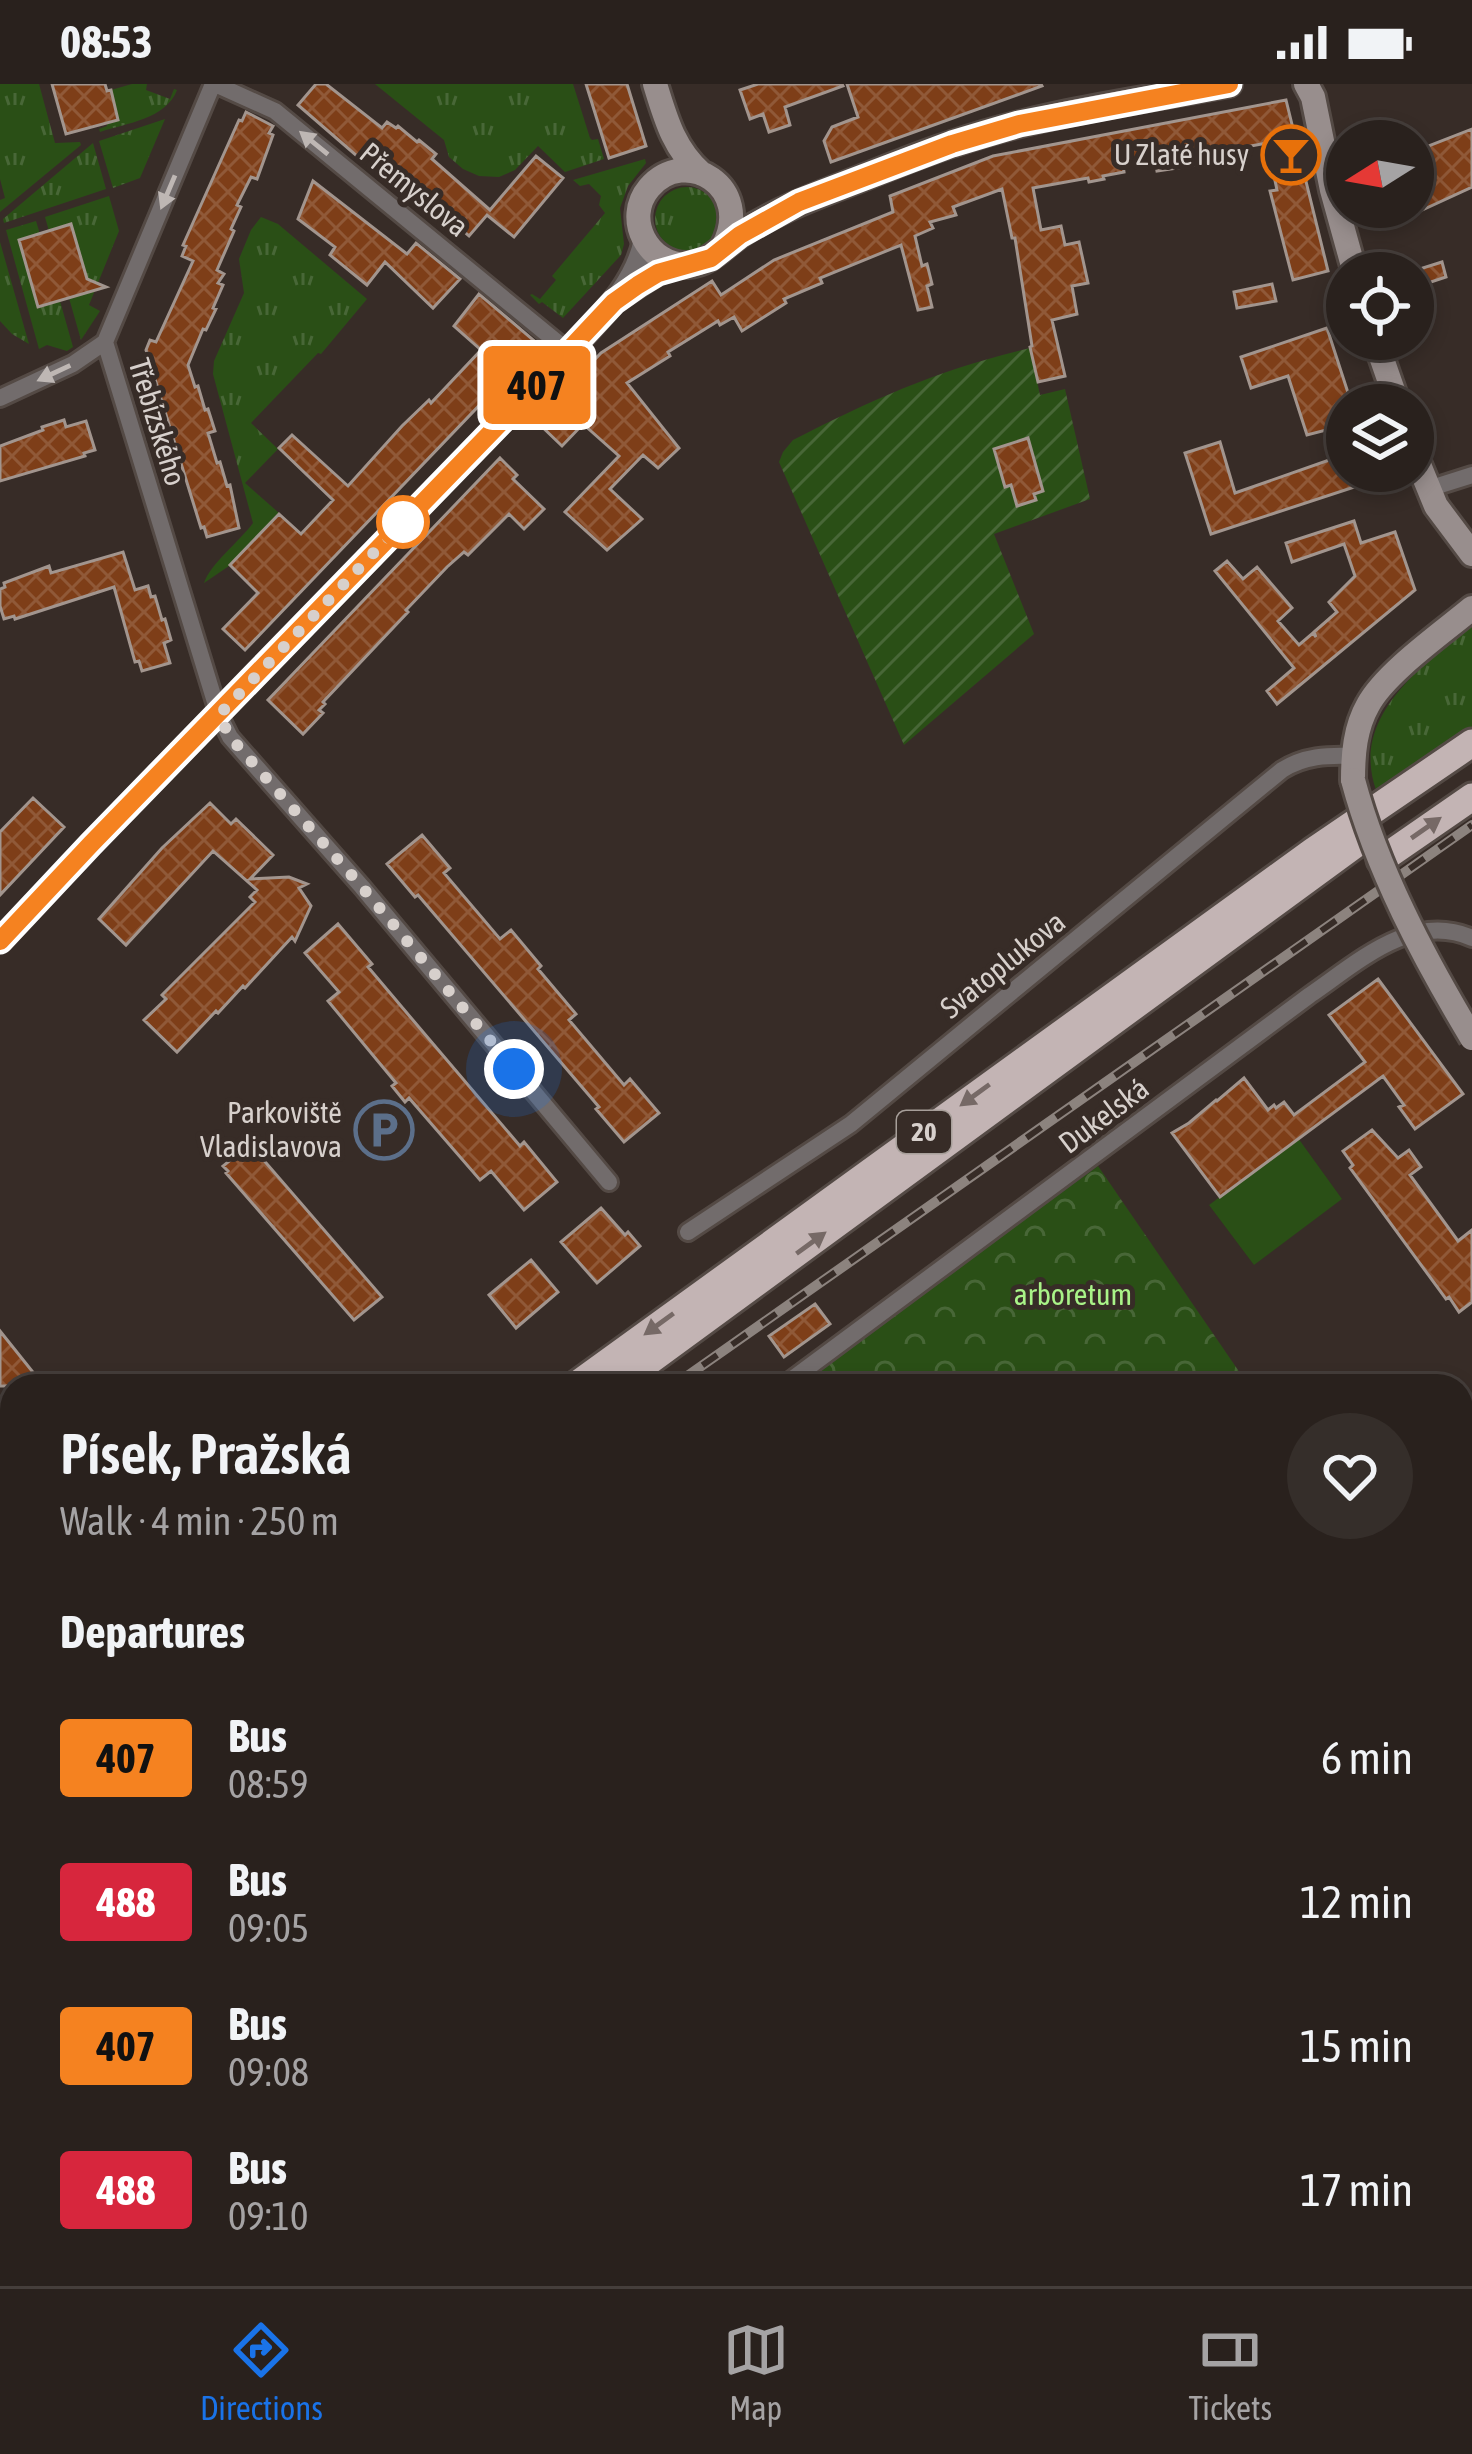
<!DOCTYPE html>
<meta charset="utf-8">
<style>
:root{--surface:#29211d;--page:#352e2a;--text:#f1f3f6;--muted:#a5a3a4;--line:#453e3b;--accent:#1a73e8}
body{margin:0;font-family:"Asap Condensed",sans-serif;background:var(--page);color:var(--text);height:100vh;display:flex;flex-direction:column;font-size:45px;white-space:nowrap}
*{box-sizing:border-box;margin:0}
p{font-size:39px;color:var(--muted)}
.icon{flex:none;width:66px;height:66px;fill:none;stroke:currentColor;stroke-width:2;stroke-linecap:round;stroke-linejoin:round}
.map{position:relative;flex:1;overflow:hidden}
.panel{position:absolute;left:0px;top:1290px;width:1473px;height:912px;display:flex;flex-direction:column;background:var(--surface);border-radius:36px 36px 0 0;box-shadow:0 6px 18px #0003,0 0 0 3px var(--line)}
.panel>*{flex:none}
.badge{padding:0 24px;border-radius:9px;font-size:42px;line-height:78px}
.needle{width:78px;rotate:259deg}
.tools{position:absolute;left:1326px;top:36px;display:grid;gap:24px}
.tools a{display:grid;place-items:center;width:108px;height:108px;border-radius:50%;background:var(--surface);box-shadow:0 6px 18px #0003,0 0 0 3px var(--line);font-size:60px}
.you{position:absolute;width:60px;height:60px;margin:-30px;border:9px solid #fff;border-radius:50%;background:#1a73e8;box-shadow:0 0 0 18px #1a73e833}
.map>.badge{position:absolute;translate:-50% -50%;box-shadow:0 0 0 6px #fff}
h2{padding:0 60px;font-size:45px;line-height:108px}
.round{display:grid;place-items:center;flex:none;width:126px;height:126px;border-radius:63px;background:var(--page)}
.headline{display:flex;align-items:center;justify-content:space-between;height:204px;padding:0 60px}
h1{font-size:57px;font-weight:600;line-height:90px}
ul{padding:0;list-style:none}
li{display:flex;align-items:center;gap:36px;height:144px;padding:0 60px}
li div{flex:1}
li b{display:block;font-size:45px}
li em{font-style:normal}
li .badge{min-width:132px;font-weight:700;text-align:center}
.status{display:flex;justify-content:space-between;align-items:center;height:84px;padding:0 60px;background:var(--surface);direction:ltr}
.status svg{height:33px;fill:currentColor}
.tab-bar{display:flex;justify-content:space-around;align-items:center;height:168px;border-top:3px solid var(--line);background:var(--surface);font-size:33px;color:var(--muted)}
.tab-bar a{display:grid;justify-items:center;gap:6px}
.tab-bar .selected{color:var(--accent)}
.map>svg:first-child{display:block}
</style>
<div class="status"><b>08:53</b><svg viewBox="0 0 49 12"><path d="M0 12V9h3v3zM5 12V6h3v6zM10 12V3h3v9zM15 12V0h3v12zM26 1h20v11H26zM47 4h2v5h-2z"/></svg></div>
<div class="map">
<svg width="1472" height="2202" viewBox="0 0 1472 2202">
<defs>
<pattern id="industrial-grid" width="8" height="8" patternUnits="userSpaceOnUse" patternTransform="scale(3)"><rect width="8" height="8" fill="#413425"/><path d="M0 4h8M4 0v8" fill="none" stroke="#5c5043"/></pattern>
<pattern id="grass-tufts" width="24" height="20" patternUnits="userSpaceOnUse" patternTransform="scale(3)"><rect width="24" height="20" fill="#2a4f16"/><path d="M3 7l-1-3M5 7V3M7 7l1-3M15 17l-1-3M17 17v-4M19 17l1-3" fill="none" stroke="#486737"/></pattern>
<pattern id="forest-crowns" width="20" height="18" patternUnits="userSpaceOnUse" patternTransform="scale(3)"><rect width="20" height="18" fill="#2a4f16"/><path d="M2 6a3 3 0 1 1 6 0M12 15a3 3 0 1 1 6 0" fill="none" stroke="#486737"/></pattern>
<pattern id="garden-furrows" width="10" height="10" patternUnits="userSpaceOnUse" patternTransform="scale(3)"><rect width="10" height="10" fill="#2a4f16"/><path d="M-1 1l2-2M0 10L10 0M9 11l2-2" fill="none" stroke="#486737"/></pattern>
<pattern id="building-cross-hatch" width="8" height="8" patternUnits="userSpaceOnUse" patternTransform="scale(3)"><rect width="8" height="8" fill="#7e3e18"/><path d="M0 0l8 8M0 8l8-8" fill="none" stroke="#905938"/></pattern>
</defs>
<rect width="100%" height="100%" fill="#372c27"/>
<path fill="url(#industrial-grid)" d="M36 2190H1411L1394 2202H45Z"/>
<path fill="url(#grass-tufts)" d="M0 0H39L55 59 80 58 81 61 0 128V116L5 114 0 95Z
M132 0H147L146 6 170 15 174 5 177 6C166 35 127 39 100 48L99 45 107 42V39L118 35 111 6Z
M375 0H573L590 54 592 56 598 55 604 75 565 88 538 62 515 86 499 93 479 92 463 85 449 73 444 56Z
M165 35 140 94 113 104 99 57Z
M93 59 106 105 4 139 3 135Z
M645 75 646 79 628 102 620 124 624 160 621 171 563 234 542 218 539 220 530 211 532 210 540 215 556 196 552 192 605 129 599 121 601 112 589 100 580 102 573 96Z
M655 135a32 32 0 1 1 64 0a32 32 0 1 1-64 0Z
M109 112 119 147 89 221 100 227 81 256 69 214 70 141 49 147 45 133Z
M261 133 278 140 367 215 321 270 318 269 251 339 278 365 245 399 279 429 229 482 204 499C210 480 240 457 253 439L213 290 214 277 244 209 239 175 251 146Z
M36 137 40 150 19 156 38 222 60 217 73 263 67 267 47 261 39 265 6 146Z
M0 158 29 260 12 250 0 237Z
M1472 539V644L1376 706C1350 631 1423 583 1472 539Z
M12 1845V1922L0 1946V1862Z"/>
<path fill="url(#forest-crowns)" d="M1098 1082 1249 1302H795Z"/>
<path fill="url(#garden-furrows)" d="M1030 264 1040 311 1065 305 1090 415 994 450 1034 550 904 661 779 378 783 368 793 356C875 314 940 285 1030 264Z"/>
<path fill="#2a4f16" d="M1298 1054 1342 1115 1254 1181 1209 1121Z"/>
<path fill="url(#building-cross-hatch)" stroke="#a2958e" stroke-width="3" d="M52 0H105L107 7 111 6 118 36 66 50Z
M316 0H326L382 44 387 38 396 44 398 42 417 58 419 56 436 70 432 75 490 126 536 72 563 94 514 153 487 131 469 152 366 64 358 73 298 21Z
M586 0H627L646 62 609 74Z
M758 0H842L843 2 785 23 790 41 769 48 763 30 750 35 740 6Z
M847 0H1041L1042 2 831 78 824 57 832 43 858 33Z
M1286 16 1328 187 1293 196 1270 107 1277 106 1267 59 1202 71 1204 80 1157 87 1155 75 1123 81 1124 88 1103 92 1104 95 1089 98 1088 94 1033 104 1041 146 1061 142 1065 161 1079 158 1088 199 1072 202 1077 230 1052 236 1065 292 1038 298 1030 263 1032 262 1015 154H1012L1002 105 953 123 956 131 930 138 933 144 915 152 922 182 927 180 932 200 927 202 932 223 918 226 901 161 820 194 822 199 784 215 786 219 742 247 734 233 720 241 718 237 668 268 670 272 627 299 679 364 658 384 643 371 610 405 642 435 607 466 565 428 619 372 583 340 562 362 536 337 601 269 712 197 721 211 774 176 893 128 890 112 993 72Z
M246 28 273 42 269 49 273 51 257 95 251 93 237 121 241 123 231 145 234 147 217 186 224 190 218 199 223 201 213 224 216 225 206 246 203 245 188 281 195 303 198 302 205 326 208 325 215 347 208 349 217 379 220 378 227 402 230 401 239 444 207 453 204 443 201 444 146 266 150 256 156 258 193 177 182 172 186 162 183 161 239 36 242 37Z
M1472 45V103L1420 127 1413 110V68Z
M313 97 407 170 416 159 460 195 433 224 385 178 367 201 330 171 335 163 298 135Z
M71 140 87 195 106 203 38 223 19 156Z
M1442 178 1446 193 1413 204V187Z
M1272 200 1276 217 1237 224 1234 208Z
M479 210 538 260 245 566 223 545 258 509 230 481 279 430 301 450 333 416 279 364 292 351 348 402 402 342 429 316 431 319 481 266 454 242Z
M1327 244 1352 321H1347V387H1393L1394 390 1211 450 1185 369 1220 358 1235 409 1335 374 1326 346 1307 351 1288 292 1251 304 1241 273Z
M64 336 66 343 86 337 95 366 84 369 85 372 0 397V362L43 346 42 343Z
M1028 354 1043 407 1034 410 1036 416 1017 422 1011 401 1005 403 994 365Z
M500 374 517 391 513 395 544 425 524 445 509 430 468 471 464 468 447 483 406 526 408 528 323 618 325 620 319 626 323 629 303 650 268 616Z
M1354 437 1361 459 1395 448 1415 506 1277 620 1267 607 1294 584 1215 487 1227 477 1243 495 1257 483 1292 524 1278 537 1299 561 1313 549 1316 553 1314 548 1337 528 1329 518 1355 492 1344 460 1292 478 1286 459Z
M123 468 135 506 148 502 151 513 155 512 162 536 165 535 171 556 164 559 170 579 142 587 139 577 135 578 114 503 15 535 14 532 4 535 0 522V505L5 503 4 499 49 482 51 489Z
M33 714 64 743 0 811V748Z
M210 719 231 740 236 735 273 771 250 795 289 793 307 800 299 804 311 822 295 857 292 853 245 904 243 902 218 929 216 927 177 968 144 936 166 915 162 911 255 818 250 813 257 806 213 767 126 861 99 835 162 764Z
M422 751 450 784 444 789 500 855 511 846 541 882 538 885 576 930 569 936 624 1001 630 995 659 1029 624 1058 596 1025 599 1023 418 811 415 813 387 780Z
M338 840 372 880 368 883 423 948 520 1062 524 1058 557 1098 524 1126 491 1087 480 1096 409 1014 405 1018 392 1002 396 999 328 917 339 908 305 869Z
M1378 895 1463 1010 1415 1045 1399 1023 1404 1021 1383 992 1220 1113 1172 1049 1189 1039 1216 1016 1217 1017 1244 994 1268 1026 1274 1021 1276 1024 1284 1018 1294 1031 1365 978 1329 931Z
M1372 1046 1398 1074 1409 1066 1421 1083 1410 1091 1458 1157 1472 1146V1218L1459 1228 1449 1213 1446 1215 1350 1084 1353 1081 1343 1067Z
M254 1065 382 1213 354 1236 226 1089 228 1087 223 1082 239 1069 243 1074Z
M601 1124 625 1151 628 1148 640 1162 597 1199 561 1158Z
M531 1176 558 1208 516 1244 489 1211Z
M815 1220 830 1240 784 1273 769 1252Z
M0 1247 44 1302H0Z"/>
<g fill="none" stroke-linecap="round" stroke-linejoin="round">
<g stroke="#544a45" stroke-width="22">
<path id="minor" d="M213 0 105 258 219 631 230 653 362 803 609 1098
M215 0 275 27 569 268
M0 314 73 280 105 258
M1428 405 1472 391
M688 1148 851 1040 1282 686C1304 672 1327 671 1353 672
M783 1302 1310 911C1357 879 1412 827 1472 854
M1461 1509 1472 1501
M1461 1559 1472 1574
M1461 2098 1472 2111
M0 2125 12 2099
M1461 2176 1472 2168
M1424 2202 1441 2190"/>
</g>
<g stroke="#544a45" stroke-width="27">
<path id="tertiary" d="M624 211 658 189 681 181
M0 857 91 760 569 268C599 234 634 203 644 158"/>
</g>
<g stroke="#544a45" stroke-width="30">
<path id="secondary" d="M655 0C666 36 674 65 702 90
M1306 0 1313 13 1332 106 1355 189
M723 163C755 103 685 61 649 104 623 135 648 182 688 181 710 180 724 161 742 149 780 124 824 109 867 92 895 81 923 69 952 60 1041 29 1137 17 1229 0
M1375 255 1398 321
M1413 366 1436 422 1472 470
M1353 696C1353 670 1355 644 1368 621 1385 589 1442 549 1472 524"/>
</g>
<g stroke="#544a45" stroke-width="33">
<path id="trunk" d="M1381 776 1472 713
M575 1302 1312 768 1472 659
M615 1302 1357 759
M0 1804 12 1789
M0 1841 12 1824"/>
</g>
<use href="#minor" stroke="#726c6c" stroke-width="16"/>
<use href="#tertiary" stroke="#726c6c" stroke-width="21"/>
<use href="#secondary" stroke="#988e8d" stroke-width="24"/>
<use href="#trunk" stroke="#c3b4b4" stroke-width="27"/>
<g stroke="#8c837e" stroke-width="10">
<path id="rail" d="M673 1302 1472 741
M0 1983 12 1956"/>
</g>
<use href="#rail" stroke="#372c27" stroke-width="6" stroke-dasharray="18" stroke-linecap="butt"/>
<g stroke="#544a45" stroke-width="30" stroke-linecap="butt">
<path id="secondary-bridge" d="M1353 696C1377 786 1424 874 1472 954"/>
</g>
<use href="#secondary-bridge" stroke="#988e8d" stroke-width="24"/>
</g>
<defs><path id="oneway-solid" d="M-6-.8H1V-3.2L6.5 0L1 3.2V.8H-6Z" transform="scale(3)"/></defs>
<g fill="#beb7b4">
<use href="#oneway-solid" transform="translate(314 59) rotate(-141)"/>
<use href="#oneway-solid" transform="translate(168 108) rotate(113)"/>
<use href="#oneway-solid" transform="translate(54 289) rotate(155)"/>
</g>
<g fill="#766966">
<use href="#oneway-solid" transform="translate(1426 744) rotate(-35)"/>
<use href="#oneway-solid" transform="translate(975 1011) rotate(144)"/>
<use href="#oneway-solid" transform="translate(811 1159) rotate(-36)"/>
<use href="#oneway-solid" transform="translate(659 1240) rotate(144)"/>
</g>
<g fill="none" stroke-linecap="round" stroke-linejoin="round">
<g stroke="#fff" stroke-width="27">
<path id="line" d="M0 857 91 760 508 331 614 218 638 201 658 189 711 174 740 151 799 118 952 60 1019 40 1229 0"/>
</g>
<use href="#line" stroke="#f58220" stroke-width="18"/>
<path stroke="#d7d0cc" stroke-width="12" stroke-dasharray="0 21.6" d="M403 438 219 631 230 653 362 803 514 985"/>
</g>
<defs>
<g id="bar-ring" transform="scale(3)"><circle r="9.5" fill="#372c27" stroke="#e8710a" stroke-width="1.5"/><path d="M-6-5H6L.8 .8V4.5H3.5V6h-7V4.5H-.8V.8Z" fill="#e8710a"/></g>
<g id="parking-ring" transform="scale(3)"><circle r="9.5" fill="#372c27" stroke="#5c6f8a" stroke-width="1.5"/><path d="M-3.5-5.5H1a3.5 3.5 0 0 1 0 7H-1V5.5H-3.5ZM-1-3.4V-.6H.8a1.4 1.4 0 0 0 0-2.8Z" fill="#5c6f8a"/></g>
</defs>
<g fill-rule="evenodd">
<use href="#bar-ring" x="1291" y="71"/>
<use href="#parking-ring" x="384" y="1046"/>
</g>
<circle fill="#fff" stroke="#f58220" stroke-width="6" cx="403" cy="438" r="24"/>
<g text-anchor="middle" stroke-width="10" stroke-linejoin="round" paint-order="stroke">
<rect fill="#372c27" stroke="#a79f9a" stroke-width="3" x="897" y="1027" width="54" height="42" rx="9"/>
<g font-size="27" font-weight="bold" fill="#d7d0cc">
<text x="924" y="1057">20</text>
</g>
<g font-size="30" fill="#d7d0cc" stroke="#372c27" text-anchor="end">
<text x="1249" y="81">U Zlaté husy</text>
<text x="342" y="1039">Parkoviště<tspan x="342" dy="34">Vladislavova</tspan></text>
</g>
<g font-size="30" fill="#d7d0cc" stroke="#372c27">
<text transform="translate(414 106) rotate(39)" y="10">Přemyslova</text>
<text transform="translate(157 338) rotate(73)" y="10">Třebízského</text>
<text transform="translate(1003 881) rotate(-39)" y="10">Svatoplukova</text>
<text transform="translate(1104 1032) rotate(-37)" y="10">Dukelská</text>
</g>
<g font-size="30" fill="#a9f388" stroke="#372c27">
<text x="1073" y="1221">arboretum</text>
</g>
</g>
</svg>
<div class="tools">
<a><svg class="needle" viewBox="-14 -14 28 28"><path d="M0-13l5 13h-10z" fill="#e53935"/><path d="M0 13l5-13h-10z" fill="#a5a3a4"/></svg></a>
<a><svg class="icon" aria-label="locate" viewBox="0 0 24 24"><circle cx="12" cy="12" r="6"/><path d="M12 2v4M12 18v4M2 12h4M18 12h4"/></svg></a>
<a><svg class="icon" aria-label="layers" viewBox="0 0 24 24"><path d="M12 4l9 5-9 5-9-5zM3 14l9 5 9-5"/></svg></a>
</div>
<div class="you" style="left:514px;top:985px"></div>
<b class="badge" style="left:537px;top:301px;background:#f58220;color:#111">407</b>
<section class="panel">
<div class="headline"><div><h1>Písek, Pražská</h1><p>Walk · 4 min · 250 m</p></div><a class="round"><svg class="icon" aria-label="heart" viewBox="0 0 24 24"><path d="M12 20l-8-8c-3-5 5-10 8-4 3-6 11-1 8 4z"/></svg></a></div>
<h2>Departures</h2>
<ul>
<li><span class="badge" style="background:#f58220;color:#111">407</span><div><b>Bus</b><p>08:59</p></div><em>6 min</em></li>
<li><span class="badge" style="background:#d7263d;color:#fff">488</span><div><b>Bus</b><p>09:05</p></div><em>12 min</em></li>
<li><span class="badge" style="background:#f58220;color:#111">407</span><div><b>Bus</b><p>09:08</p></div><em>15 min</em></li>
<li><span class="badge" style="background:#d7263d;color:#fff">488</span><div><b>Bus</b><p>09:10</p></div><em>17 min</em></li>
</ul>
</section>
</div>
<nav class="tab-bar">
<a class="selected"><svg class="icon" aria-label="directions" viewBox="0 0 24 24"><path d="M12 3l9 9-9 9-9-9zM9 14v-3h6M13 9l2 2-2 2"/></svg>Directions</a>
<a><svg class="icon" aria-label="map" viewBox="0 0 24 24"><path d="M3 6l6-2 6 2 6-2v14l-6 2-6-2-6 2zM9 4v14M15 6v14"/></svg>Map</a>
<a><svg class="icon" aria-label="tickets" viewBox="0 0 24 24"><path d="M3 7h18v10H3zM15 7v10"/></svg>Tickets</a>
</nav>
